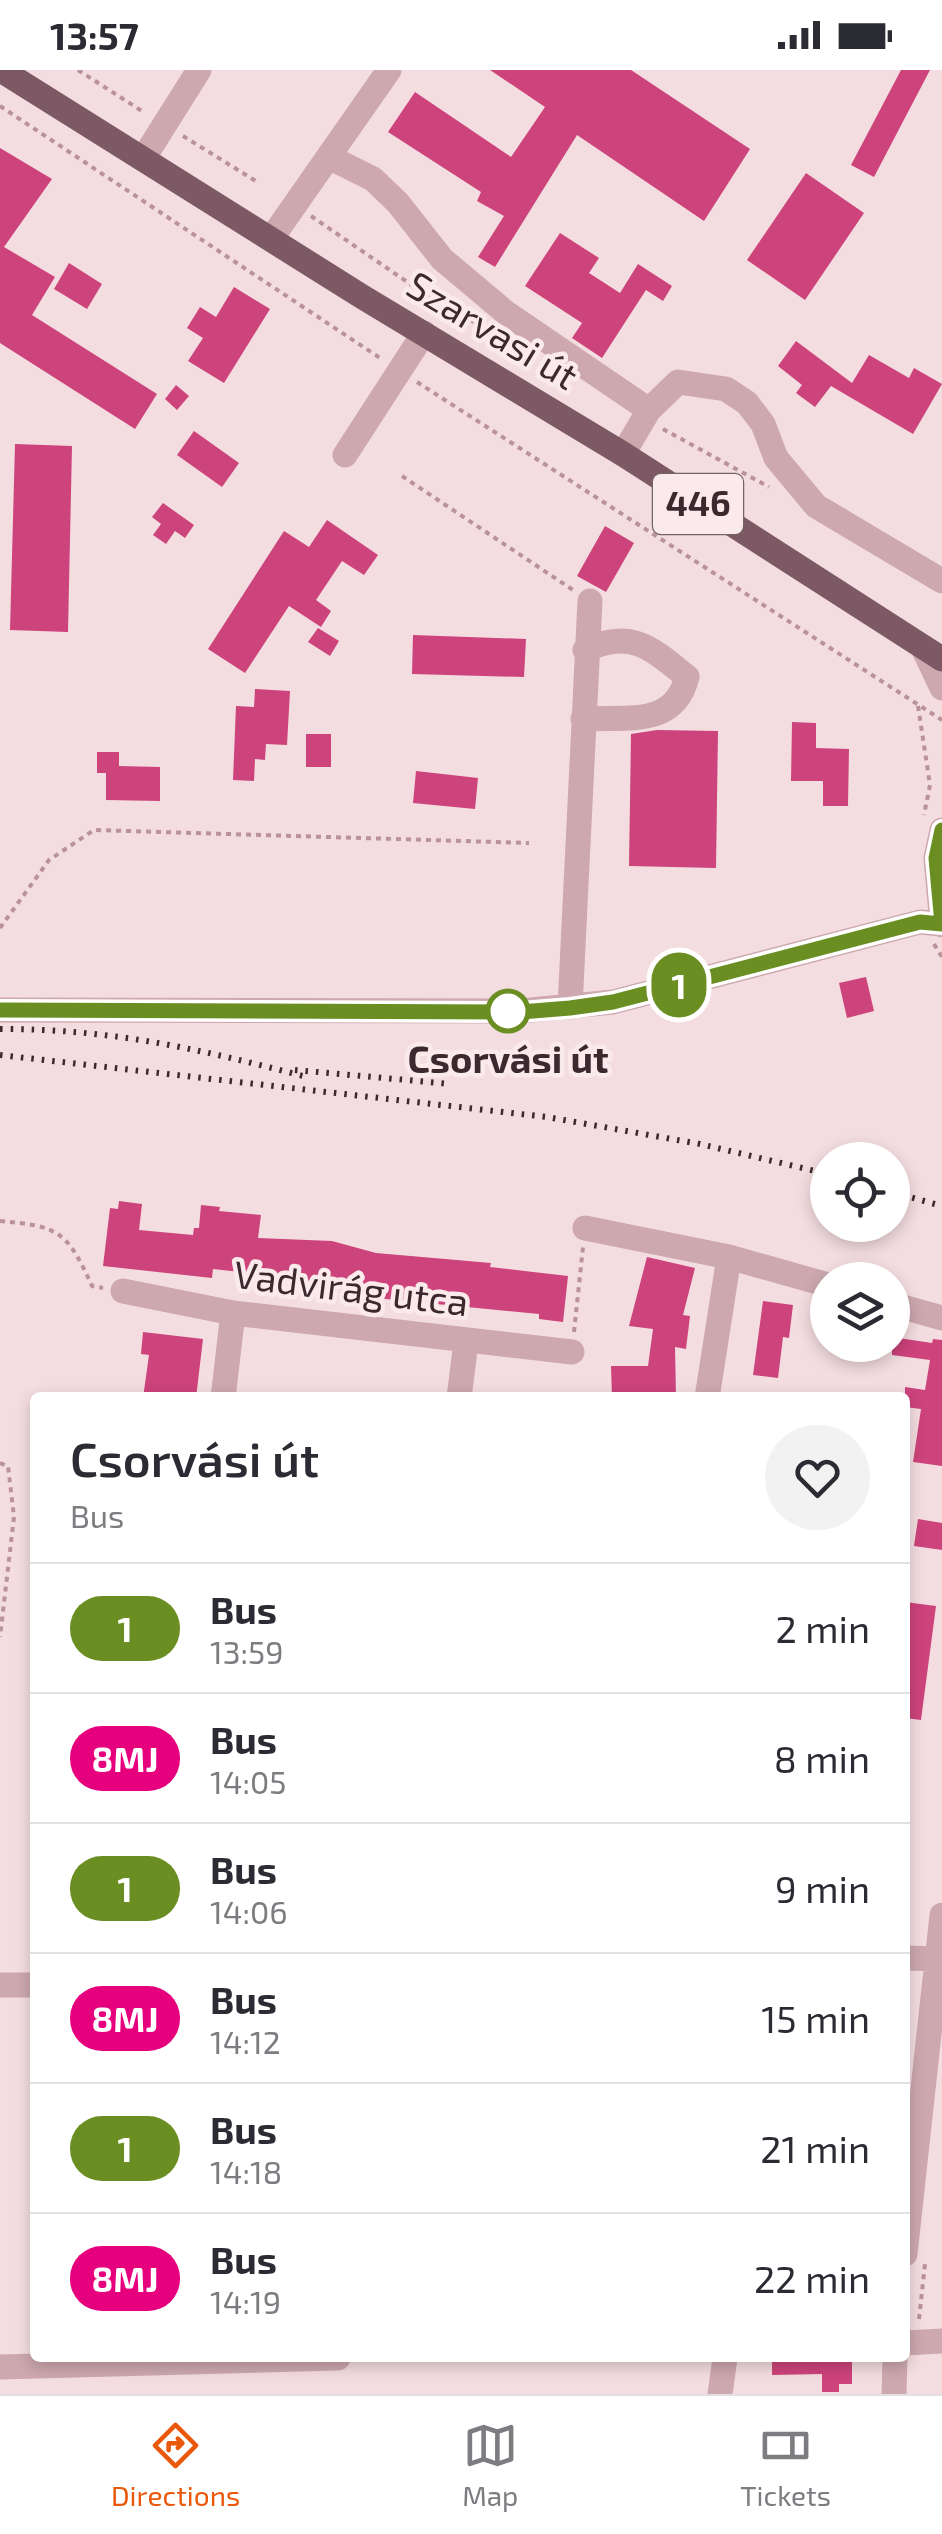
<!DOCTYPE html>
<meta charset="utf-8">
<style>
:root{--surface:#fff;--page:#f2f2f3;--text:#2b2b33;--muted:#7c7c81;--line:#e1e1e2;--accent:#ea580c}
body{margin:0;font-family:"Exo 2",sans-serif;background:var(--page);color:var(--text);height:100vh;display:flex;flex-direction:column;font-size:38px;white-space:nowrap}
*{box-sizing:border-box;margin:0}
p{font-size:32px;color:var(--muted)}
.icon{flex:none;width:55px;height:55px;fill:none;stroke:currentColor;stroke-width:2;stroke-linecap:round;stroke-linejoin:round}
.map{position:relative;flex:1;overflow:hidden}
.details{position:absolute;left:30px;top:1322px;width:880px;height:970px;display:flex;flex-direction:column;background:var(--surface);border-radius:10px;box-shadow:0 5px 15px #0003}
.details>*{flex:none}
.badge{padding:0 20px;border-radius:32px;font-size:35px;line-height:65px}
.fabs{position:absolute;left:810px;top:1072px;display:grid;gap:20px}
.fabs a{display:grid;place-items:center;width:100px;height:100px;border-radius:50%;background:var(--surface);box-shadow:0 5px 15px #0003;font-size:50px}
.map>.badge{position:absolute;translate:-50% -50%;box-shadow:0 0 0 5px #fff}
.round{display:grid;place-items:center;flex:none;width:105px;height:105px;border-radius:52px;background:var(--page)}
.summary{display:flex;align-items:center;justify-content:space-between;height:170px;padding:0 40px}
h1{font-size:48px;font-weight:600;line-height:75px}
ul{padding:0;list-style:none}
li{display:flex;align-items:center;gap:30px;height:130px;padding:0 40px;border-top:2px solid var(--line)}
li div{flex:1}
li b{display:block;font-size:38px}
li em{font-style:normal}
li .badge{min-width:110px;font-weight:700;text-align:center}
.status{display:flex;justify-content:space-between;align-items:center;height:70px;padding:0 50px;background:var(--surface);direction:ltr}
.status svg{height:28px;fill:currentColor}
.tabs{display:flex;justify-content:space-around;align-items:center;height:140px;border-top:2px solid var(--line);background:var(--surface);font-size:28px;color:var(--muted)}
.tabs a{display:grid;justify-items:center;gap:5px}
.tabs .current{color:var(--accent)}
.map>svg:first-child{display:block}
</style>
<div class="status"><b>13:57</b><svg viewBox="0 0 49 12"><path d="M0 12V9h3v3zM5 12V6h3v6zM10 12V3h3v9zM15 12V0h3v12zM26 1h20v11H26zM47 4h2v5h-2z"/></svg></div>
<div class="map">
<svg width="942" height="2324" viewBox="0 0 942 2324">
<rect width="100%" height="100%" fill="#f4dde0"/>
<path fill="#cd437b" d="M490 0H631L750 79 704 151 577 65 495 197 478 187 504 146 477 131 481 122 388 62 415 22 511 87 545 37Z
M901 0H930L874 107 851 95Z
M0 78 52 109 4 177 55 207 32 245 157 324 135 359 0 273Z
M806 103 864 143 805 230 747 190Z
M560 163 599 188 589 203 620 223 638 194 672 216 663 231 646 220 602 288 572 268 582 253 525 216Z
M69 193 102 214 87 239 54 219Z
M234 217 270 239 224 313 188 291 203 268 187 258 200 237 216 247Z
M796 271 852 313 869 285 909 308 914 298 942 314 913 364 831 316 815 337 796 323 802 315 778 296Z
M176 315 189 326 177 340 165 329Z
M194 361 239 393 222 417 177 385Z
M15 374 72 376 68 562 10 560Z
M163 433 194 455 185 468 175 461 166 474 153 465 161 454 152 447Z
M327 450 378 485 364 505 342 491 316 530 331 541 321 557 289 536 245 603 208 579 284 461 309 477Z
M605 456 634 473 606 522 577 506Z
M318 558 339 571 330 586 308 572Z
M413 565 526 569 524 607 412 604Z
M255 619 290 621 287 675 266 674 265 690 255 689 254 711 233 710 236 636 254 637Z
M792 652 816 653V678L849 679 848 736H823V711H791Z
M657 660 718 661 716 798 629 796 631 664Z
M306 664H331V697H306Z
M97 682H119V696L160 697V731L106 730V703H97Z
M416 701 478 708 475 739 413 733Z
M866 907 874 941 847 948 839 913Z
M119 1131 142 1134 139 1160 193 1165 194 1158H199L201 1135 220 1137 219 1141 261 1145 258 1168 332 1171 376 1183 491 1193 490 1197 568 1206 563 1252 539 1249V1244L345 1225 346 1220 268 1210V1205L213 1199 212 1208 103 1196 110 1138 118 1139Z
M647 1187 695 1198 683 1245 690 1246 686 1279 675 1277 676 1328H612L611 1296H648L653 1259 629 1256Z
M763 1231 793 1235 789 1268 783 1267 778 1308 753 1305Z
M143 1262 203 1269 196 1328H143L149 1285 141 1284Z
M892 1267 932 1273 933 1269 942 1270V1396L913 1392 921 1339 905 1337V1317L925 1320 930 1290 892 1285Z
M918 1449 942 1453V1480L914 1476Z
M905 1532 936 1536 921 1650 905 1648Z
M772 2288H852V2314H839V2322H822V2304L772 2305Z"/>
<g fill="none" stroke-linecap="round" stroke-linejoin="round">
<path stroke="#b9929b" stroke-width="4" stroke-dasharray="5 5" stroke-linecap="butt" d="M78 0 145 43
M0 36 380 288
M183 66 259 113
M311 146 416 218 496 265
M417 312 942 650
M663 359 769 417
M402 406 573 520
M918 636 930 715 924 745
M0 858 49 790 94 760 529 773
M934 874 942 887
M0 1151C59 1156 67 1161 92 1216L103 1218
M574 1262 583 1177
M0 1393 8 1396 14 1447 0 1567
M919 2249 925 2194"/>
<path stroke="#cda8af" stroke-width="25" d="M329 87 373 109 398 133 442 189 505 242 649 340
M143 89 199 0
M271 169 389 0
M623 384 649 340 678 312 726 319 747 333 763 354 776 388 816 436 942 511
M345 385 424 263
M923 578 942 618
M583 649C628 646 674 658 687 607 650 577 632 559 585 580
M942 760 936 788 942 855
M570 937 590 531
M0 940 521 941 613 932 920 852 942 854
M585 1158 729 1187 828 1215
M123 1221 233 1243 572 1282
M892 1234 942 1248
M223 1328 233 1243
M459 1328 466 1272
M707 1328 729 1187
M905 1888 942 1889
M0 1915H35
M905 2184 942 1845
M905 2273 942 2271
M0 2297 338 2288
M720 2324 725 2288
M894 2324 895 2288"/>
<path stroke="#7c5964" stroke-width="25" d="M1 0 361 226 623 384 942 589"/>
<path stroke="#3a292e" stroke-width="6" stroke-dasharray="2.5 8" stroke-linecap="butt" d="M0 959C113 959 199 979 307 1007
M0 985 547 1047 700 1074 828 1104
M295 1000 451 1014
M892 1122 942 1136"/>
</g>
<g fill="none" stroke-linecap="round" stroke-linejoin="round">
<g stroke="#fff" stroke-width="22">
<path id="line" d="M0 940 521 942 570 938 613 932 920 852 942 854 936 788 942 760"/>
</g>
<use href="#line" stroke="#6b8e23" stroke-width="15"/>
</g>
<circle fill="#fff" stroke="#6b8e23" stroke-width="5" cx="508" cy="941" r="20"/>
<g text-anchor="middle" stroke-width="9" stroke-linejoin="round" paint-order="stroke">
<rect fill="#fbeaec" stroke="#746367" stroke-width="2.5" x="653" y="404" width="90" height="60" rx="8"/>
<g font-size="35" font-weight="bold" fill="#3a292e">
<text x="698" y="446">446</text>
</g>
<g font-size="38" fill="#3a292e" stroke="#fbeaec">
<text transform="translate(492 261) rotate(31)" y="13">Szarvasi út</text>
<text transform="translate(351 1219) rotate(7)" y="13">Vadvirág utca</text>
</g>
<g font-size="38" font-weight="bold" fill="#3a292e" stroke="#fbeaec">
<text x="508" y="1003">Csorvási út</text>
</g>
</g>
</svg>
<div class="fabs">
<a><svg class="icon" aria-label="locate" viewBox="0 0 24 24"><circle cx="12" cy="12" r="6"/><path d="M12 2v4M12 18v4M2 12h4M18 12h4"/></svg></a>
<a><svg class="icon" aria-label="layers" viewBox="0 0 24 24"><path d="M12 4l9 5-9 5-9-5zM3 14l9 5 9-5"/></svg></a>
</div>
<b class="badge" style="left:679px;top:915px;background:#6b8e23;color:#fff">1</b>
<section class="details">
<div class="summary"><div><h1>Csorvási út</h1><p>Bus</p></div><a class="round"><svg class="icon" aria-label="heart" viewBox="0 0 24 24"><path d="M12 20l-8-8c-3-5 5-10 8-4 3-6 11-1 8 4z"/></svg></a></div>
<ul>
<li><span class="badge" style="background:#6b8e23;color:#fff">1</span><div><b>Bus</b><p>13:59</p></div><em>2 min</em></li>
<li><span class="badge" style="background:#e6007e;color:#fff">8MJ</span><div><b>Bus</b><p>14:05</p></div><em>8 min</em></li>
<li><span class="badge" style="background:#6b8e23;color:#fff">1</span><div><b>Bus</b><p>14:06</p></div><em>9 min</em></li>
<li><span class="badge" style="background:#e6007e;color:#fff">8MJ</span><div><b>Bus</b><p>14:12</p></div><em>15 min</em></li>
<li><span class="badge" style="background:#6b8e23;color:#fff">1</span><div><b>Bus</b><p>14:18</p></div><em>21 min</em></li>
<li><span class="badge" style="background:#e6007e;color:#fff">8MJ</span><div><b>Bus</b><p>14:19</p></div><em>22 min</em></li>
</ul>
</section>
</div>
<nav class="tabs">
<a class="current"><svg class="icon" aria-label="directions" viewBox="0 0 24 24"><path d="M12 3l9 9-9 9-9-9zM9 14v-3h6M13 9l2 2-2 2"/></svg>Directions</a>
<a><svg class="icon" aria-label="map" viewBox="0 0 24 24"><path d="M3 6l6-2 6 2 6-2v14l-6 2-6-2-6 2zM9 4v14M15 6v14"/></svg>Map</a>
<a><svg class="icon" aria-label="tickets" viewBox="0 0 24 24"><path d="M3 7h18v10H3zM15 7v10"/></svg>Tickets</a>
</nav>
